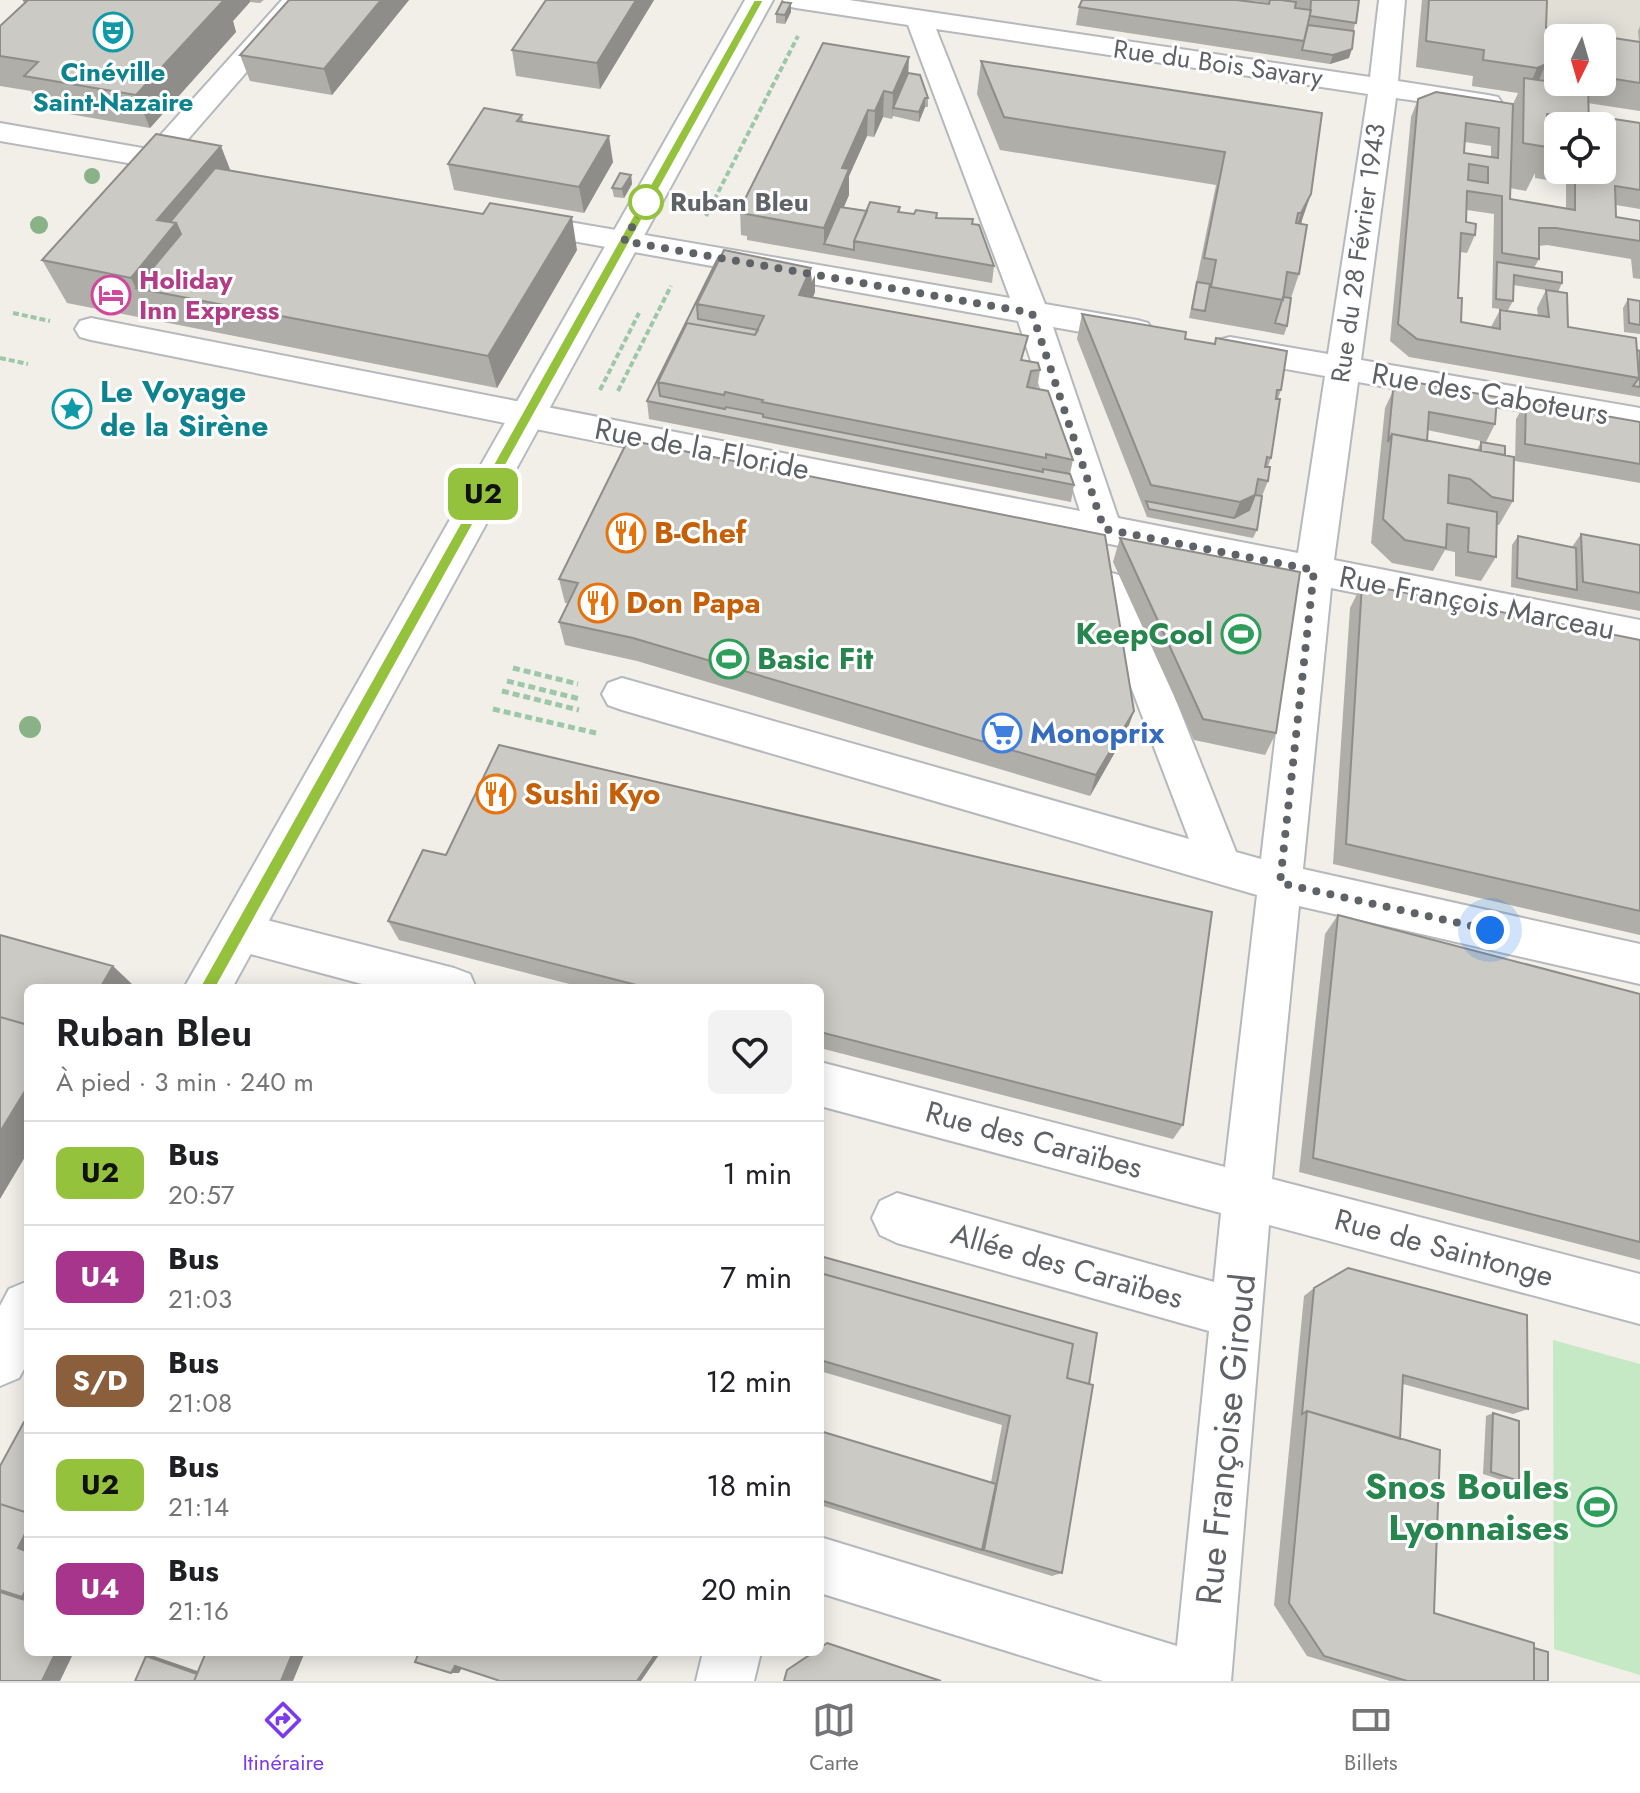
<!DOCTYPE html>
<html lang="fr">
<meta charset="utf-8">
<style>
:root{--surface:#fff;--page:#f2f2f2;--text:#202124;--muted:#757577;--line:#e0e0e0;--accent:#7c3aed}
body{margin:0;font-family:Jost,sans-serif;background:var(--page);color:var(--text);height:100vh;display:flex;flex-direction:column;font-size:30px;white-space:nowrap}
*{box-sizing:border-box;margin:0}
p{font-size:26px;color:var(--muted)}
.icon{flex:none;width:44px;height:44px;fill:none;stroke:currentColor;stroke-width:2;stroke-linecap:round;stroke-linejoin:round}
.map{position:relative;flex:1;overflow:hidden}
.panel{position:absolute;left:24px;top:984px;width:800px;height:672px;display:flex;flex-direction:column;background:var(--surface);border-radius:12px;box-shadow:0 4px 20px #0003}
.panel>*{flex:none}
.badge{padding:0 16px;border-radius:12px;font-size:28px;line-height:52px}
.needle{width:52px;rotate:185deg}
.tools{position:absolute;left:1544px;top:24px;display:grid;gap:16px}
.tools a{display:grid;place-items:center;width:72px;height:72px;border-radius:12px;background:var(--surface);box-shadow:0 4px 20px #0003;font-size:40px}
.you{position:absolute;width:40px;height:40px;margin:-20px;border:6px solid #fff;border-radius:50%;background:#1a73e8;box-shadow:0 0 0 12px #1a73e833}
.map>.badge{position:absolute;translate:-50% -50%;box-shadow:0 0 0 4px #fff}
.round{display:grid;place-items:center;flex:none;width:84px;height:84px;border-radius:12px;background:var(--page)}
.summary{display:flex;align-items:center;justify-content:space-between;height:136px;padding:0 32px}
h1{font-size:38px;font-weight:600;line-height:60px}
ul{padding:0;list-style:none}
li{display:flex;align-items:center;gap:24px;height:104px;padding:0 32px;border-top:2px solid var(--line)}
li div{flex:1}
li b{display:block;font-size:30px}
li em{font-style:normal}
li .badge{min-width:88px;font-weight:700;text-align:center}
.tab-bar{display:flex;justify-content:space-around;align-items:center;height:112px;border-top:2px solid var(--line);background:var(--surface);font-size:22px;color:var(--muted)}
.tab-bar a{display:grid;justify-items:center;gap:4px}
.tab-bar .selected{color:var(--accent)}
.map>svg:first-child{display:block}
</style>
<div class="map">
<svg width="1640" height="1681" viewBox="0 0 1640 1681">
<rect width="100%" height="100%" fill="#f1efe8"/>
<path fill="#e1ded6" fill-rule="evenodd" d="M1422 0H1640V111L1472 86 1473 76 1416 67ZM1558 38H1602V82H1558Z"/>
<path fill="#c5e8c5" d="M1553 1340 1640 1364V1675L1554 1649Z"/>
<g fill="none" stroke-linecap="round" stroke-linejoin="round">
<g stroke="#b5b8bc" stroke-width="4">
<path id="street" d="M282 0H309L176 153 202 159 207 165 202 171 192 174 0 141V123L148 149Z
M783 0H849L1370 77 1379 0H1405L1398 81 1488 95 1498 97 1502 103 1498 109 1488 111 1396 98 1361 360 1640 408V432L1358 382 1334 560 1640 620V650L1331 588 1303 869 1640 944V984L1299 906 1272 1179 1640 1274V1324L1269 1225 1231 1681H1103L820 1593V1537L1177 1646 1209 1331 897 1243 880 1235 872 1218 880 1201 897 1193 1214 1282 1221 1213 820 1106V1062L1225 1167 1257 895 622 710 608 705 602 694 608 683 622 678 1189 839 1093 587 1099 577 1112 573 1125 577 1131 587 1236 852 1261 859 1294 581 91 340 80 337 75 329 80 321 91 318 1080 511 1018 321 517 231 506 229 502 222 506 215 517 213 1010 298 908 25 796 8 787 6ZM936 29 1368 94 1328 354 1230 337 1218 340 1214 348 1218 356 1230 359 1325 376 1298 553 1118 518 1053 327 1137 342 1148 339 1153 331 1148 323 1137 320 1045 304Z
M239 913 454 968 470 974 476 988H377L239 951 224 946 217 932 224 918Z
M703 1652H761L754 1681H696Z"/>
</g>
<g stroke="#b6babf" stroke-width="4">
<path id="secondary" d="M745 0H773L232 988H184Z
M28 1281V1362L19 1378 0 1386V1306L9 1289Z"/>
</g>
<path stroke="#9cc7a9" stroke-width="4" stroke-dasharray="6 3" stroke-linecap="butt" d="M706 216 798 36
M13 313 50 321
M0 358 28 364
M600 390 639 313
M618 391 671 286"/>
<path stroke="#9cc7a9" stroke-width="5" stroke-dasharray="7 4" stroke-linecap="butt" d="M513 668 578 684
M507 681 580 699
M502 691 579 710
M493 709 596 733"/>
<use href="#street" fill="#fff" fill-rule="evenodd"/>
<use href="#secondary" fill="#fff" fill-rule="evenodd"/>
</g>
<g fill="#89b387">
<circle cx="92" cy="176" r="8"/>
<circle cx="39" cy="225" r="9"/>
<circle cx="30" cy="727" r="11"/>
</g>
<path fill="#afaea9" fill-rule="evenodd" d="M23 0H264L260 3 250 2 233 21 236 32 150 128 40 109 31 91 0 86V26L24 3Z
M289 0H409L332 95 250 81 240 55Z
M654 0 600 89 516 76 512 50Z
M1082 0H1359L1349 58 1330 64 1076 25 1079 7ZM1254 0V1L1269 3V4L1253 2Z
M1422 0H1547L1546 28 1639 42 1638 31 1640 26V111L1588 103V115L1640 123V209L1616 205V217L1640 221V279L1633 278 1631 259 1547 245 1539 246V259L1534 268 1562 283 1558 292 1568 327 1640 351V397L1409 357 1390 341 1411 117 1418 99 1513 104 1518 93 1472 86 1473 76 1416 67ZM1558 38H1602V82H1558ZM1558 126H1602V170H1558ZM1465 142 1491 146V157L1464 153ZM1535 173V178L1566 183V208L1510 199V188L1526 191ZM1467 210 1494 214 1492 308 1508 310 1513 301V285L1546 290 1537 308 1538 316 1500 310 1491 327 1461 322 1458 298 1460 252 1467 253 1475 235 1466 222Z
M791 3V12L785 24 776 23V14Z
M823 43 908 73 928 98V107H925L919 122 893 116 892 119 883 117 874 137 867 136 849 176V195L844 207 867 211 900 207V212L914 214 937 213V218L973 219V224L994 266 992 283 747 240V236L741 235 740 209Z
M981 61 1322 113 1302 219 1299 274 1291 298 1287 326 1284 335 1189 318 1216 185 1000 150 977 94Z
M522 115 523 122 613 162 584 213 454 190 448 164Z
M231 171 577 250 497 388 67 303 42 260Z
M631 175 632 184 624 198 614 197 612 188Z
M718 258 811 274 815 292 813 297 1024 360 1040 370 1037 389 1073 460 1070 474 1074 485 1071 502 649 419 647 401Z
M1628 299 1640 301V334L1624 332 1623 308Z
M1082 314 1185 339 1214 344 1216 338 1281 390 1278 399 1271 458 1268 467V481L1262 496 1257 530 1253 538 1147 517 1077 339Z
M1393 391 1495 424 1486 442 1427 430V441L1477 450 1481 442 1505 455 1513 501 1499 525H1497L1496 557 1481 581 1455 576V552L1445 550 1433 571 1392 563 1371 543 1385 408Z
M1526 402 1640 422V483L1515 461 1516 419Z
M1581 534 1640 545V611L1511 587 1512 545 1518 536 1572 547Z
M1120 538 1276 733 1265 755 1194 740 1113 562Z
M559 579 1134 711 1126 733 1090 796 637 661 565 645 559 622 568 603H565Z
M1362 584 1640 640V935L1333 864 1350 608Z
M499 745 1212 912 1183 1125 1173 1139 820 1048V988H585L399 940 388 921 423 850 446 855Z
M1338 915 1640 994V1260L1299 1172 1325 934Z
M820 1256 1089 1384 1062 1573 1052 1576 820 1505V1431L991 1482 1002 1425 820 1371Z
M1314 1288 1528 1409 1513 1414 1403 1384 1400 1439 1434 1613 1534 1648 1548 1681H1390L1307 1656 1274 1605 1304 1296Z
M1493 1413 1519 1481 1511 1483 1483 1474 1486 1416Z"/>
<path fill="#8f8d8a" d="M224 0H250V2L233 21 236 32 150 128 136 95Z
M381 0H409L332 95 324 69Z
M636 0H654L600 89 597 63Z
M791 3V12L785 24V15Z
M1352 49 1349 58 1330 64 1333 55Z
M909 57 908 82 893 108 892 119 893 93Z
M1546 64 1536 86 1526 94 1537 68Z
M884 91 883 117 874 137 875 111Z
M925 98V107L919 122V112Z
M868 110 867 136 849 176V195L827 245 824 244V228L842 168Z
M609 136 613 162 584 213 579 187Z
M221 146 238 190 136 288 131 278 157 220Z
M631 175 632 184 624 198 622 189Z
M1311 194 1300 226 1290 246 1301 213Z
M572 217 577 250 497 388 488 356Z
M811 268V283L815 275V292L800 327 799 295Z
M1255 495 1246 519 1231 525 1240 502Z
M1134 711 1126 733 1090 796 1096 775Z
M113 966 132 984 129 988H100Z
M28 1086V1152L0 1199V1132Z
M28 1528V1547L27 1549 28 1552 18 1548Z
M28 1586V1601L0 1592V1587Z
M56 1652H74L60 1681H42Z
M293 1652H305L293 1681H281Z
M657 1652H661L641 1681H637Z
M146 1656H154L206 1674 204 1681Z
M455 1666H463L459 1673H451Z"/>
<path fill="#cccac5" stroke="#8f8d8a" stroke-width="2" fill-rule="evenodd" d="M23 0H224L136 95 24 76 38 62 0 56V26L27 1Z
M289 0H381L324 69 240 55Z
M546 0H636L597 63 512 50Z
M1082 0H1236L1269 4 1270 0H1281L1296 2 1295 8 1311 10 1304 41 1079 7Z
M1311 0H1359L1356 23 1310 16Z
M1429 0H1547L1546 28 1640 42V83L1602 77V38H1558V66L1546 64 1537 68 1483 60 1484 50 1426 41Z
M782 2 791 3 785 15 776 14Z
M1308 25 1354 31 1352 49 1333 55 1302 50Z
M823 43 909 57 893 93 884 91 875 111 868 110 842 168 849 169 824 228 746 214 747 210 740 209Z
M981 61 1322 113 1311 194 1301 213H1298L1296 223 1307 225 1299 274 1287 272 1283 300 1211 287 1216 260 1204 258 1225 152 1004 117Z
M908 73 920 75 928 98H925L919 112 893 108Z
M1524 78 1588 87 1589 126H1558V135L1556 134V115L1547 114V147L1523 143Z
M1436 92 1513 104 1510 199 1575 210V170H1602V126H1589L1588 115 1640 123V190L1615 186 1616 217 1640 221V241L1556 228H1539V259L1502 253V196L1467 191 1466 222 1476 224 1475 235 1461 233 1458 298H1462L1461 322 1500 329V310L1549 317 1546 290 1567 293 1568 327 1636 338 1639 378 1417 339 1398 324 1418 99ZM1466 123 1499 128 1498 158 1464 153ZM1469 164 1488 167V183L1468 180Z
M484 108 522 115 517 121 609 136 579 187 448 164Z
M156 134 221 146 157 220 176 223 131 278 42 260Z
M215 168 483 214 490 203 572 217 488 356 136 288 181 234 176 223 170 222Z
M620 173 631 175 622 189 612 188Z
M870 202 900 207 898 212 914 214 916 210 937 213 936 218 973 219 972 224 979 225 994 266 854 241Z
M840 207 867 211 854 241V250L824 244Z
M724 250 811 268 799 295 1028 336 1021 360 1038 363 1040 370 1031 371 1027 387 1048 391 1073 460 1046 454V458L762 402 763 400 725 392 724 395 658 382 687 323 755 335 764 316 697 304Z
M718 258H720L697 304 698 319 758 330 755 335 687 323 658 382 660 396 725 409 726 407 763 414V417L1043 472V469L1070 474 1074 485 647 401Z
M1497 262 1562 272V283L1514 275 1513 301 1496 299Z
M1197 282 1210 284 1205 311 1192 309Z
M1283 297 1291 298 1287 326 1275 323Z
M1628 299 1640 301V325L1629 323Z
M1082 314 1186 332 1185 339 1215 344 1216 338 1287 351 1281 390H1277L1276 399H1280L1271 458 1267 457 1265 467H1270L1268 481 1258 479 1255 495 1240 502 1151 485Z
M1637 350 1640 351V387L1633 386 1639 378Z
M1413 382 1497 397 1495 424 1429 412 1427 441 1392 434 1388 442 1393 391Z
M1526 402 1640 422V464L1525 444Z
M1392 434 1514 457 1513 501 1492 497 1470 479 1449 475 1448 503 1497 512 1496 557 1468 552 1469 528 1447 524 1446 548 1405 540 1383 519Z
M628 440 1105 535 1134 711 1096 775 633 638 559 622 578 583 559 579Z
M1481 442 1505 446V455L1481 451Z
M1255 495 1262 496 1257 530 1149 509 1146 501 1234 518 1249 510Z
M1581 534 1640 545V593L1583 582Z
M1518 536 1576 548 1577 590 1517 578Z
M1120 538 1300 572 1276 733 1203 719Z
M1362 584 1640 640V911L1346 844Z
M499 745 1212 912 1183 1125 820 1032V988H648L388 921 423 850 446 855Z
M1338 915 1640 994V1242L1313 1158Z
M0 935 113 966 100 988H28V1025L0 1017Z
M0 1017 28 1025V1086L0 1132Z
M820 1256 1097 1333 1089 1384 1067 1378 1073 1344 820 1273Z
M1348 1268 1527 1315 1528 1409 1403 1375 1400 1439 1307 1411 1302 1414 1314 1288Z
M820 1273 1073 1344 1067 1378 1093 1385 1062 1573 984 1550 1010 1416 820 1360Z
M1307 1411 1440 1450 1434 1613 1534 1643V1681H1407L1324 1656 1289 1603Z
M1493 1413 1519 1421V1481L1491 1472Z
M28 1420V1513L0 1504V1466L24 1422Z
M820 1431 996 1484 982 1550 820 1500Z
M0 1504 28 1513V1528L18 1548 28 1552V1586L22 1597 0 1590Z
M0 1592 28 1601V1652H56L42 1681H0Z
M827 1643 941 1681H784L787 1670 814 1652H820V1648Z
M1534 1648 1548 1652V1681H1534Z
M206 1652H293L281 1681H194Z
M419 1652H657L637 1681H500L455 1666 451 1673 415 1662Z
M146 1656 197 1674 194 1681H135Z"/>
<path fill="#94c23d" stroke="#fff" stroke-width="2" d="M754 0H764L213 993H202L199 988 202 983Z"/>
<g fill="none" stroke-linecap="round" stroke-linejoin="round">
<path stroke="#5f6368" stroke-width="8" stroke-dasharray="0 14.4" d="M646 202 650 196 624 241 1032 313 1104 529 1314 570 1280 883 1490 930"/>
</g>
<defs>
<g id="theatre-ring" transform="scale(2)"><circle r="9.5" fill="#fff" stroke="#0f9aa8" stroke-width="1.5"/><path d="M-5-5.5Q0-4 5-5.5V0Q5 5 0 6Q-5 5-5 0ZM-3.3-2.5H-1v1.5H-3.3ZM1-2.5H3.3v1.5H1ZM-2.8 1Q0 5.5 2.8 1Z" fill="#0f9aa8"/></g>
<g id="hotel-ring" transform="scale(2)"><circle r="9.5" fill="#fff" stroke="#d1479c" stroke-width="1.5"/><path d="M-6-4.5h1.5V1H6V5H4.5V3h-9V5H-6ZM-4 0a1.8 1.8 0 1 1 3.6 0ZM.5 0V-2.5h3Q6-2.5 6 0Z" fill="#d1479c"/></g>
<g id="sight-ring" transform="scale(2)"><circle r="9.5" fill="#fff" stroke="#0f9aa8" stroke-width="1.5"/><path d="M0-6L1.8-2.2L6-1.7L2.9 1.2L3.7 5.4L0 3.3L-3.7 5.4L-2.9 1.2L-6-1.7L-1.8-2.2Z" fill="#0f9aa8"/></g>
<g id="restaurant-ring" transform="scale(2)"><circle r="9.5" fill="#fff" stroke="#e8710a" stroke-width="1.5"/><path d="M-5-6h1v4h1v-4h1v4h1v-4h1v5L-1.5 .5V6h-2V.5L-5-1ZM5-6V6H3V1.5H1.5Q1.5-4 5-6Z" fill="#e8710a"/></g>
<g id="stadium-ring" transform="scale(2)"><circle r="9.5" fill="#fff" stroke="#2e9e5b" stroke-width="1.5"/><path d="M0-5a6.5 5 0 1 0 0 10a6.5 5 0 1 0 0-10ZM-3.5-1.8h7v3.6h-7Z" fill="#2e9e5b"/></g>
<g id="supermarket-ring" transform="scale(2)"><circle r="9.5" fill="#fff" stroke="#3f7fe0" stroke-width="1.5"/><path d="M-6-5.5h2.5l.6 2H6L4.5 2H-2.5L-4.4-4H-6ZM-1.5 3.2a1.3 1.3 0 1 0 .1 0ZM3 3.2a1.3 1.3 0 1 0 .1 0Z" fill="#3f7fe0"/></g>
</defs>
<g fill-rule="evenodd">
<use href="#theatre-ring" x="113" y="32"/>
<use href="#hotel-ring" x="111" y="295"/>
<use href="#sight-ring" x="72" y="409"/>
<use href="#restaurant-ring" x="626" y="533"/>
<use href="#restaurant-ring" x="598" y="603"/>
<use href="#stadium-ring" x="1241" y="634"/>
<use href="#stadium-ring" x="729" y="659"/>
<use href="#supermarket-ring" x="1002" y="733"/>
<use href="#restaurant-ring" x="496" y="794"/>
<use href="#stadium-ring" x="1597" y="1507"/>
</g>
<circle fill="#fff" stroke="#94c23d" stroke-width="4" cx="646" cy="202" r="16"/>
<g text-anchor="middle" stroke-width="6" stroke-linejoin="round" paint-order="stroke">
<g font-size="26" fill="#5f6368" stroke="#fff">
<text transform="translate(1218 63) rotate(8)" y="9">Rue du Bois Savary</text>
<text transform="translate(1358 253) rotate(-82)" y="9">Rue du 28 Février 1943</text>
</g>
<g font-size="26" font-weight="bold" fill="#0d838f" stroke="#fff">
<text x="113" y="81">Cinéville<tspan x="113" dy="30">Saint-Nazaire</tspan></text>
</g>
<g font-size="26" font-weight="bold" fill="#5f6368" stroke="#fff" text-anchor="start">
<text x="670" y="211">Ruban Bleu</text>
</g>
<g font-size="26" font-weight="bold" fill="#b23c85" stroke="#fff" text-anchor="start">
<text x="139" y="289">Holiday<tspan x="139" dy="30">Inn Express</tspan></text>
</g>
<g font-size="30" font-weight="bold" fill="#0d838f" stroke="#fff" text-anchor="start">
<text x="100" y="402">Le Voyage<tspan x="100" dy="34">de la Sirène</tspan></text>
</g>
<g font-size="30" fill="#5f6368" stroke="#fff">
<text transform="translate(1490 394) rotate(10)" y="10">Rue des Caboteurs</text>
<text transform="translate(702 449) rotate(11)" y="10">Rue de la Floride</text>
<text transform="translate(1477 603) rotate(11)" y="10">Rue François Marceau</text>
<text transform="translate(1034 1140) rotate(15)" y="10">Rue des Caraïbes</text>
<text transform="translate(1444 1248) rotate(15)" y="10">Rue de Saintonge</text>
<text transform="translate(1067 1266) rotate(16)" y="10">Allée des Caraïbes</text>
</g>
<g font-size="30" font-weight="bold" fill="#c56008" stroke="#fff" text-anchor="start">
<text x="654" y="543">B-Chef</text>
<text x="626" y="613">Don Papa</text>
<text x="524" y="804">Sushi Kyo</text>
</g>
<g font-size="30" font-weight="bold" fill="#27864d" stroke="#fff" text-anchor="end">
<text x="1213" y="644">KeepCool</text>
<text x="757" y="669" text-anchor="start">Basic Fit</text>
</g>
<g font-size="30" font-weight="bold" fill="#366cbe" stroke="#fff" text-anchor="start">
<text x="1030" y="743">Monoprix</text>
</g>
<g font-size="36" fill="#5f6368" stroke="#fff">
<text transform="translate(1225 1439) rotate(-84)" y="13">Rue Françoise Giroud</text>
</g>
<g font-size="36" font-weight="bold" fill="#27864d" stroke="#fff" text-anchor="end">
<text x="1569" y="1499">Snos Boules<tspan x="1569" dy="41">Lyonnaises</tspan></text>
</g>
</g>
</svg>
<div class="tools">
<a><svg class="needle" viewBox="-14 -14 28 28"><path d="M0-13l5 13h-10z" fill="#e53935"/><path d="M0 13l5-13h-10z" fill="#757577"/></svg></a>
<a><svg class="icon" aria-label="locate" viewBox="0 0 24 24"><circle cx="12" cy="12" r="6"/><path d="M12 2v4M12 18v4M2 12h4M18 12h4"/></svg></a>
</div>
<div class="you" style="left:1490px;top:930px"></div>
<b class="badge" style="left:483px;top:494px;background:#94c23d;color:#111">U2</b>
<section class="panel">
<div class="summary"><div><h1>Ruban Bleu</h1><p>À pied · 3 min · 240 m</p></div><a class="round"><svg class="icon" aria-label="heart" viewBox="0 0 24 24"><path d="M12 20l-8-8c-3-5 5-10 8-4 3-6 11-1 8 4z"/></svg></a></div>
<ul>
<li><span class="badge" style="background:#94c23d;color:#111">U2</span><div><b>Bus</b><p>20:57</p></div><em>1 min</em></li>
<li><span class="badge" style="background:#a7358b;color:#fff">U4</span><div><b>Bus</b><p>21:03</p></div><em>7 min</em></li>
<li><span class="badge" style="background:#8b5e3c;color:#fff">S/D</span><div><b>Bus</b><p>21:08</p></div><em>12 min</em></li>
<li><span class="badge" style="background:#94c23d;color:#111">U2</span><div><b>Bus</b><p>21:14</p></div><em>18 min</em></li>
<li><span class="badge" style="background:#a7358b;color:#fff">U4</span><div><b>Bus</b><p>21:16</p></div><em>20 min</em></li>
</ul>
</section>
</div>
<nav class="tab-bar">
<a class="selected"><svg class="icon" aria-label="directions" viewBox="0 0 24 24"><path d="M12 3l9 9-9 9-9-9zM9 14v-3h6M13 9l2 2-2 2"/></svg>Itinéraire</a>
<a><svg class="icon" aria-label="map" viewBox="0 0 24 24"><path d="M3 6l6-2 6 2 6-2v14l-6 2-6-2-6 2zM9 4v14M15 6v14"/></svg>Carte</a>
<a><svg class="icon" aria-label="tickets" viewBox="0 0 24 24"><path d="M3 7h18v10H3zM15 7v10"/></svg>Billets</a>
</nav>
